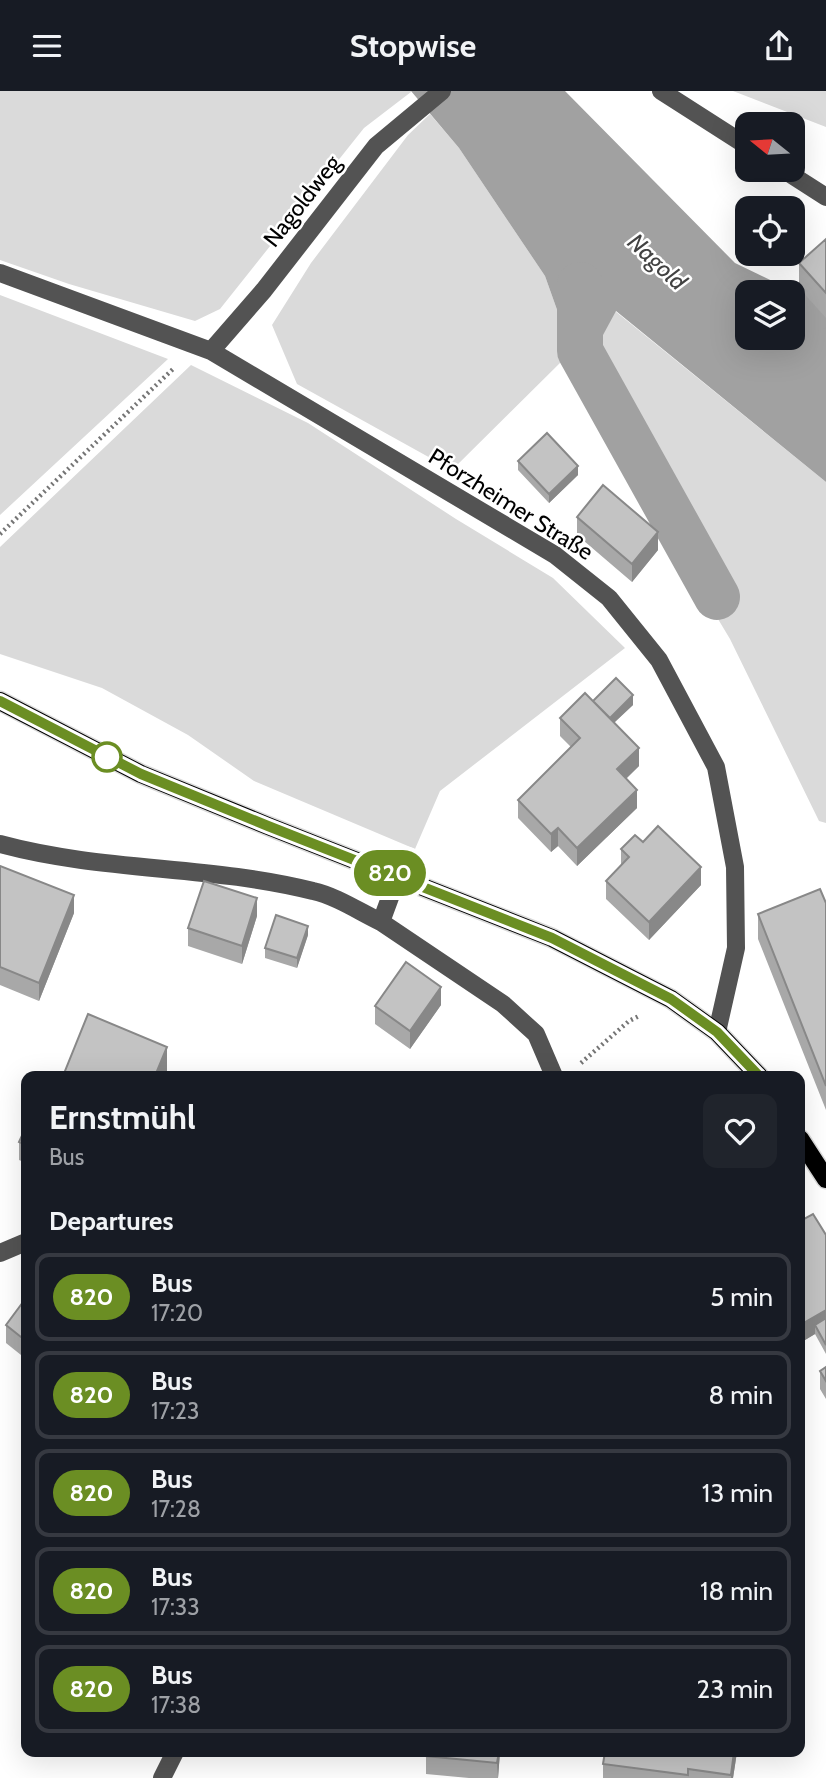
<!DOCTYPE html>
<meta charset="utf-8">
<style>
:root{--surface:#171b24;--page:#20242c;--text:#f1f3f6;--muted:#9ea1a6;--line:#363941}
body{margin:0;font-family:Cabin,sans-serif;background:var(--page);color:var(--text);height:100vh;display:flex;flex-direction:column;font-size:26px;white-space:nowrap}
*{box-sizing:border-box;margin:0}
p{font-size:23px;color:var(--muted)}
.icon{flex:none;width:38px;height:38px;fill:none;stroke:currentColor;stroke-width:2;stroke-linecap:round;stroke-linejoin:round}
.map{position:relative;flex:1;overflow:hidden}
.side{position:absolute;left:21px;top:980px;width:784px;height:686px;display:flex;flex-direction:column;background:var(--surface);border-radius:14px;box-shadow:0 7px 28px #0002}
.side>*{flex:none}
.badge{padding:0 14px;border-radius:23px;font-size:24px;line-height:46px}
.needle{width:46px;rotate:288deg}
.fabs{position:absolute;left:735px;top:21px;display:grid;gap:14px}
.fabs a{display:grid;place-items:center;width:70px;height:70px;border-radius:14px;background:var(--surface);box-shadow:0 7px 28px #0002;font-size:35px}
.map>.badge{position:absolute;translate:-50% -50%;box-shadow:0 0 0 4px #fff}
h2{padding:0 28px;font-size:26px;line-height:63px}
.round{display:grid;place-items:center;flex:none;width:74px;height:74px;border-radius:14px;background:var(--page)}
.headline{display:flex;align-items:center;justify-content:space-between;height:119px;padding:0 28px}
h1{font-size:33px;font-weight:800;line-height:52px}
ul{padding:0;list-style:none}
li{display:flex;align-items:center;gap:21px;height:88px;margin:0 14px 10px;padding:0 14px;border:4px solid var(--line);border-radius:14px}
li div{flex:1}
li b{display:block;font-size:26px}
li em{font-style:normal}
li .badge{min-width:77px;font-weight:700;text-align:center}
header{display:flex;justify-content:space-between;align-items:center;height:91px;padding:0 28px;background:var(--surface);font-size:32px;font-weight:800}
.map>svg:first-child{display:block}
</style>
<header><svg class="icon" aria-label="menu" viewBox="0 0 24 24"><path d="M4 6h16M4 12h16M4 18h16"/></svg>Stopwise<svg class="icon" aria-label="share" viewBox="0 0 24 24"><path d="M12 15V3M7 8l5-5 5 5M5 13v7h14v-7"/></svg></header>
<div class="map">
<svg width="826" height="1687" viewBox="0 0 826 1687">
<rect width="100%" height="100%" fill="#fff"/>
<path fill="#dadada" d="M0 0H411V1L364 37 220 218 195 230 69 193 0 169Z
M733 0H826V36Z
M430 23 459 57 545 185 571 258 564 268 452 379 297 293 272 234 311 172 408 44Z
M0 204 168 268 0 424Z
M615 220 826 391V732L819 730 730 548 712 518 729 502 596 257Z
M191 274 308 332 456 428 553 487 625 557 440 700 415 758 254 690 188 644 102 597 0 563V456Z"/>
<path fill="#a1a1a1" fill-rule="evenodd" d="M411 0H565L735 172 793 200 826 235V391L616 220 596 257 571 258 545 185 459 57ZM747 201H793V247H747Z"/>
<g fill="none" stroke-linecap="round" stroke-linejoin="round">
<path stroke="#a1a1a1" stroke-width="46" d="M580 194V260L717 506
M793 220 816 216"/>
<g stroke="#dbdbdb" stroke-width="21">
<path id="major" d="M0 610 141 683 268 735 552 847 671 908 717 941 759 985
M800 1048 826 1088"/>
</g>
<path stroke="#757575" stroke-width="4.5" stroke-dasharray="2 3.5" stroke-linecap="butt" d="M0 443 173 278
M581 972 629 930 639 925"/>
<path stroke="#535353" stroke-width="18" d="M661 0 747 55
M784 79 826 106
M0 182 211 260 555 464 609 507 659 569 716 676 735 776 736 857 717 941
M211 260 264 199 376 55 442 0
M0 753C103 781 210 774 313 800 336 805 360 821 381 831
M398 785 381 831 503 913 536 943 554 985
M0 1162 26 1151
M162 1687 175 1661"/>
<use href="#major" stroke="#000" stroke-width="18"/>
</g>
<path fill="#a8a8a8" d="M826 148V227L799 197V172Z
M518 370 578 384 549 412 518 379Z
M577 426 658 459 632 491 577 444Z
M593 610 633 614 614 632 639 675 626 688 637 717 577 775 558 755 551 761 518 727V709L571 656 560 645V627Z
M643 751 701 794 649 849 606 808V790L621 774V758Z
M0 775 74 822 39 910 0 894Z
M826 812V1019L758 848V823Z
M257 825 242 873 188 855V837Z
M308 844 297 877 265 867V857Z
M441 914 410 958 375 933V915Z
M26 1036V1072L19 1069V1051Z
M826 1144V1263L815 1243 800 1252Z
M26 1207V1268L6 1252V1234Z
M826 1276V1308L820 1298V1280Z
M426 1661H500L498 1687H469L426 1683Z
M737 1661 733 1687H603V1673Z"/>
<path fill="#888" d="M578 375V384L549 412V403Z
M658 441V459L632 491V473Z
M633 604V614L605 640V631Z
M639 657V675L617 696V678Z
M637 699V717L577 775V757Z
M558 737V755L551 761V743Z
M701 776V794L649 849V831Z
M74 804V822L39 910V892Z
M257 807V825L242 873V855Z
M308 835V844L297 877V867Z
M441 896V914L410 958V940Z
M167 956V980L165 985H155Z
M826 1219V1237L815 1234V1243L800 1252V1234Z
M499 1661H500L498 1687 497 1672Z
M734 1661H737L733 1687H731Z"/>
<path fill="#c3c3c3" stroke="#888" stroke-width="2" d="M826 148V202L799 172Z
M547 342 578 375 549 403 518 370Z
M603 394 658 441 632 473 577 426Z
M616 587 633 604 610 627 593 610Z
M585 602 639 657 617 678 637 699 577 757 558 737 551 743 518 709 580 647 560 627Z
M658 735 701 776 649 831 606 790 629 766 621 758 635 744 643 751Z
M0 775 74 804 39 892 0 876Z
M204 790 257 807 242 855 188 837Z
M820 798 826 812V995L758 823Z
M276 824 308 835 297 867 265 857Z
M406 871 441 896 410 940 375 915Z
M88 923 167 956 155 985H63Z
M26 1036V1054L19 1051Z
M813 1123 826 1144V1219L800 1234V1130Z
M26 1207V1250L6 1234Z
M826 1227V1254L815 1234Z
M826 1276V1290L820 1280Z
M426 1661H499L497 1672 426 1665Z
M605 1661H734L731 1684 688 1678V1684L603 1673Z"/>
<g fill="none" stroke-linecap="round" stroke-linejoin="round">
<g stroke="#fff" stroke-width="16">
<path id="line" d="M0 610 141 683 268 735 552 847 671 908 717 941 759 985"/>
</g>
<use href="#line" stroke="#6b8e23" stroke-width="10"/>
</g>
<circle fill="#fff" stroke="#6b8e23" stroke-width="3.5" cx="107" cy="666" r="14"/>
<g text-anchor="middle" stroke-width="5" stroke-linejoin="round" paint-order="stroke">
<g font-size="23" fill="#000" stroke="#fff">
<text transform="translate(302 110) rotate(-52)" y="8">Nagoldweg</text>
<text transform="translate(511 413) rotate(32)" y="8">Pforzheimer Straße</text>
</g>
<g font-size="24" font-style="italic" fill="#424242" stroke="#fff">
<text transform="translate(657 171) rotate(43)" y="8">Nagold</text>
</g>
</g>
</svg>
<div class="fabs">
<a><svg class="needle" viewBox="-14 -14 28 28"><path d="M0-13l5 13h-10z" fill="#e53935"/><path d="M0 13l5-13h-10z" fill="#9ea1a6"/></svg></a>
<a><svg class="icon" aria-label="locate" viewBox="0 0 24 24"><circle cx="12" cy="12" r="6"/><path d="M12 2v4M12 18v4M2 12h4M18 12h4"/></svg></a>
<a><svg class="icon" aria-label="layers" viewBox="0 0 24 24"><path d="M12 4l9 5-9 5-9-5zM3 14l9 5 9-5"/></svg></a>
</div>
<b class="badge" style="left:390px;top:782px;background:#6b8e23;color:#fff">820</b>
<section class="side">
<div class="headline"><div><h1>Ernstmühl</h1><p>Bus</p></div><a class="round"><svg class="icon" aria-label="heart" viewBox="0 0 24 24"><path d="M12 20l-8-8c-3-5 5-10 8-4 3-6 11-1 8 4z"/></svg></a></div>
<h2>Departures</h2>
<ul>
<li><span class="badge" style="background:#6b8e23;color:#fff">820</span><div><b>Bus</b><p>17:20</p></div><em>5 min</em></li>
<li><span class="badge" style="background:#6b8e23;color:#fff">820</span><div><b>Bus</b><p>17:23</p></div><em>8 min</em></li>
<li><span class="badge" style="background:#6b8e23;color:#fff">820</span><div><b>Bus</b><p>17:28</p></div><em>13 min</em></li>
<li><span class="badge" style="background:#6b8e23;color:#fff">820</span><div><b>Bus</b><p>17:33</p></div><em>18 min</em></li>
<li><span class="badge" style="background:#6b8e23;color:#fff">820</span><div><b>Bus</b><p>17:38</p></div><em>23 min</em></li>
</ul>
</section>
</div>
